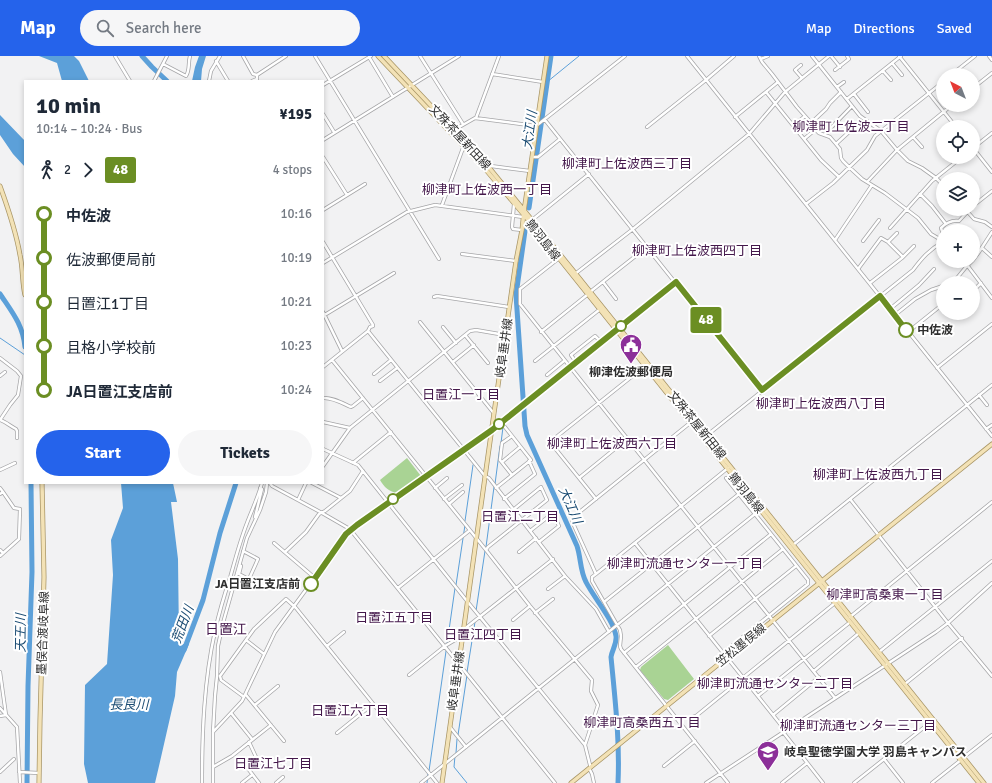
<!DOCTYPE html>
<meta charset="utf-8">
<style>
:root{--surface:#fff;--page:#f6f6f7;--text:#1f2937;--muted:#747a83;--accent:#2563eb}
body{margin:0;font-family:Signika,"Noto Sans JP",sans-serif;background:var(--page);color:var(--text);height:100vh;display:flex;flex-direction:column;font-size:15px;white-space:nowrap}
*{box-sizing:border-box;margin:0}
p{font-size:13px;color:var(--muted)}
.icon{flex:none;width:22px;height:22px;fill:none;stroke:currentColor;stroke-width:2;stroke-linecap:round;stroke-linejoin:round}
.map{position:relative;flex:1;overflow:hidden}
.sheet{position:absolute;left:24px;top:24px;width:300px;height:404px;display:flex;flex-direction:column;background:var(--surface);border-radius:0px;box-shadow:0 2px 6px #0003}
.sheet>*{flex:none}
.badge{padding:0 8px;border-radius:3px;font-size:14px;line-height:26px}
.needle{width:26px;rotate:318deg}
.fabs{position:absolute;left:936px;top:12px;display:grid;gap:8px}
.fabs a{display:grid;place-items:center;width:44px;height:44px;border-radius:50%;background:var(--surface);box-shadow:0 2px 6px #0003;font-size:20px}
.map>.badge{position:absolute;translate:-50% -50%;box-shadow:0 0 0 2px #fff}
.legs{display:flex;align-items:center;gap:6px;height:44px;padding:0 12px;font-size:13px}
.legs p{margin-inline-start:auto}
.headline{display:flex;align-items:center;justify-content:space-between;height:68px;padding:0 12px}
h1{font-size:22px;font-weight:700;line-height:30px}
.cta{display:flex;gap:8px;margin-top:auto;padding:8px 12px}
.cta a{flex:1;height:46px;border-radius:24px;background:var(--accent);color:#fff;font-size:16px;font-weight:700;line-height:46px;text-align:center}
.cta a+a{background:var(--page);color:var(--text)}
ul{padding:0 12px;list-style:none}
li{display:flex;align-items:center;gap:14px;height:44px;font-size:15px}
li i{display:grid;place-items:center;width:6px;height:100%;margin:0 5px;background:currentColor}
li i::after{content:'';width:10px;height:10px;margin:-5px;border:3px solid;border-radius:50%;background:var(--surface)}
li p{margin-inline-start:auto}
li:first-child i{background:linear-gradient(#0000 50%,currentColor 0)}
li:last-child i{background:linear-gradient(currentColor 50%,#0000 0)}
header{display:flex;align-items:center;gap:24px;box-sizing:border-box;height:56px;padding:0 20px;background:var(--accent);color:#fff}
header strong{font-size:19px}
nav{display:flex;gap:22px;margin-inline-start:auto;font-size:14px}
.search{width:280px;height:36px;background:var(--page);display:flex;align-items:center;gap:10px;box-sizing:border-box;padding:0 14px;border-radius:22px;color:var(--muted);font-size:15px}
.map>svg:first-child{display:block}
</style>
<header>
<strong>Map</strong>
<div class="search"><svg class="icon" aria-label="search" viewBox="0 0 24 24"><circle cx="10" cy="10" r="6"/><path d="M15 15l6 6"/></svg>Search here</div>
<nav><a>Map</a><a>Directions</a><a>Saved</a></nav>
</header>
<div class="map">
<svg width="992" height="727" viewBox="0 0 992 727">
<rect width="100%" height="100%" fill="#f2f2f3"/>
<path fill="#a9d394" d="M407 402 421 420 398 437C389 436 384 431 380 424Z
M668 589 694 623 668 644 664 643 640 614 641 611Z"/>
<path fill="#5ca0d9" d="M39 0H74L79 5 89 25H62L57 7Z
M199 0H206L202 13 201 25H192L195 11Z
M0 59 25 85V111L13 98 0 79Z
M121 427H173L177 446H171L178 503 179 584 181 588H189L177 616 175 640 159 710 155 727H88L84 708 85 629 107 608 113 519 111 484 123 452Z"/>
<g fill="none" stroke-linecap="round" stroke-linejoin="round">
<path stroke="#5ca0d9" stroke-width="1" d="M547 26 579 0
M0 282 25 299
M501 387 503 371
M495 428 500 390
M465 465 473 409
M486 491 494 431
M456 529 465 469
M476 555 485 495
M467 616 475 566
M458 679 467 619
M456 697 457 683
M455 700 454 711 467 727
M429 715 455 532
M427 727 428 718"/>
<path stroke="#5ca0d9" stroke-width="5" d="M142 0 152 11 167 25
M529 152 551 0
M525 175 516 239 525 370 527 379 577 490C581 502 580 515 586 526 594 542 613 563 616 580 617 588 612 594 611 601 615 643 620 685 618 727
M0 238C12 256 23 269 25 291
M184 594 203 544 220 477 236 427
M27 727 28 630 32 516 31 427"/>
<g stroke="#a6a6a8" stroke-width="4">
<path id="minor" d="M115 0 130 25
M243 0 253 18 257 19
M315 0 439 203
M420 0 463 68
M687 0 992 380
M759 0 762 6 772 18 797 51 814 70 817 75 819 77 830 81 836 88 840 93 841 102 843 105 849 111 862 123 885 137 918 162 931 178 943 185
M812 0 860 60 881 75 897 94 908 105 922 112 936 122 943 129
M831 0 840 11
M899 0 956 71
M989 0 992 4
M369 1 393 41
M761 3 768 0
M216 5 228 25
M892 7 902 19
M163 8 186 20C190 14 188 7 190 0
M801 9 795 14 802 22
M835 14 849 3 847 0
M883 15 891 24
M492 18 543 26
M951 19 975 0
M154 25 167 0
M209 25 211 15 220 0
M252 25 257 23V19L286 0
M323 29 371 0
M837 31 844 26
M973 32 992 17
M766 36 821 104 839 121
M854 38 868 56
M847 43 901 0
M323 58 334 76
M735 61 778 26
M476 62 499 0
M545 64 762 335
M811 67 826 53 830 47 841 36
M647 71 706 24 734 0
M795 71 799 65 805 60
M454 74 475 62 536 70 625 0
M825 78 852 50
M913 81 922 91
M804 83 816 73
M323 84 459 0
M836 88 849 76
M973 92 992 116
M973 92 992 77
M323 101 347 139
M532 101H538L560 83
M489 112 491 110 530 115
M868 125 897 94 952 49
M920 138 932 150 946 168
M514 148 512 171 513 173 522 174
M806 148 833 127 867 94 875 80 943 26
M442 149 463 92 465 90
M973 150 992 135
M965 153 974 163 985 166 992 171
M323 154 365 128
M532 164 589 118
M890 172 932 125 962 101
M943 178 941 172C946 167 952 164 959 165L970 153
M835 184 872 129
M863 185 879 164
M323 186 373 269V270L370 271 368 275 323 311
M888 186 897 177
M982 192 992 201
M462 198 516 205
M558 203 520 233V248L681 450 728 412
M973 204 979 196 992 176
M964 205 992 242
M323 207 407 156 435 149 523 161
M858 213 881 182 888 186 903 201
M575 218 633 173 749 78 785 36 829 0
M603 226 616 243
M870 227 902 202 914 190
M952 227 957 222 966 211 972 205
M973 235 981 227
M590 236 647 191
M434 241 437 240 509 251
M890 253 919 229 934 213
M323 256 342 295
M895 259 915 243 931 234 943 230
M323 260 394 217
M420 266 492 355 494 357
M443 271 456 287
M368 275 485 420 489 422 565 520 596 553 609 576
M541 276 587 239
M908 276 943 248
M465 279 488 307
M0 302 17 315 21 320 18 339 10 349 0 364
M332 304 486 494 530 550 592 624 591 635 598 649 585 689
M535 305 599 254
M453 306 474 289
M576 306 571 299 595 280 601 286
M937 312 992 268
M374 318 391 304
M547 319 564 305
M0 320 5 316
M380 325 397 312
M979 339 987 349
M323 342C332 341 342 347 351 351L353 350 363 342
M0 364C6 366 10 370 16 373L17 375V382
M323 366 350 372
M986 373 992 369
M706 380 913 214C922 202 930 193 943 186
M323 393 358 409 467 545 585 689 590 709 591 711
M502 406 520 391
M353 407 391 376
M323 410 350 372 470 275 476 274 505 279
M0 414 15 407
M512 419 500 404 502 387 512 380
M579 422 627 383
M270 427 272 430 322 457 348 472 353 477 555 727
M312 427 341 442
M0 432 3 436 0 438
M435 432 447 422
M496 432 531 404 501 366
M444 443 462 429
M504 443 535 418 529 405
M596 443 550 386 645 310
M850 443 948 567 992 620
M298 444 306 427
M449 448 463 436
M255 461 262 433 260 432
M530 475 553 457 559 470 539 486
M274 487 315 522
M635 487 785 674
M793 489 992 329
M0 494 3 497
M486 494 488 491 547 444 541 431 513 454
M243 495 258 503 249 523
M285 496 306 476 319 458 325 455 350 435 363 415
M519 496 536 482
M0 500 19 483 20 453 14 452 3 436
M241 510 239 518 254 526
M596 518 572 465V462L690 367
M398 532 469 475
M548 533 565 520
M604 546 739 438
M535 557 553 543
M850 561 992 446
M513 564 530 550
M463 574 553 503
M709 580 796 510
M246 584 264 598
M327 590 344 576
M879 596 992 505
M624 597 771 478
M723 597 808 528V524L726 422
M636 611 783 493
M814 615 859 577
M0 616 6 659 0 660
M409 619 445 590 460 581 462 580
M905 628 962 582
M246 639 284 685
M758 640 849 567
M244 641 221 624 220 620 254 573 286 543 296 552 437 727
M255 649 278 630
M0 652 17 671 20 727
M231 657 252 683
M773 659 819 621
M690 662 696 660 835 547
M450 671 466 691
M213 676 242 645 275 576 346 479 369 460 492 374 676 226
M783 676 823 727
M337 677 373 648
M249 686 256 701 246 710 259 727
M964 701 992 679
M884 703 903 727
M664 710 695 685
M213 711 232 700 271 669
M589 712 592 718 594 727
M0 716 14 703
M19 716 39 717
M202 727C202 676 204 625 215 575 219 557 224 540 230 522 235 504 240 485 247 467 252 454 258 441 262 427
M213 727V676L215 640 217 620 218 590 223 567 247 482 260 454 266 436 267 427
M242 727 252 719
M276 727 283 721
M421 727 755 458
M706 727 936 576 948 567 992 527
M728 727 621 593 620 590 621 580 620 574 592 525V521L596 518 681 450 835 642
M782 727 807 707
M854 727 927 669 935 665
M932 727 961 704"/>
</g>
<g stroke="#a99667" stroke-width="5">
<path id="major" d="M378 0 486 114 530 166 979 727
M384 0 454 74 487 109 576 218 984 727
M0 130C8 152 16 175 20 199 23 212 22 226 25 239
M39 727 40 664 44 521 42 427
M442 727 494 357 516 205 522 174 524 155 547 0
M571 727 992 388"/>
</g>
<use href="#minor" stroke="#fff" stroke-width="2.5"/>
<use href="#major" stroke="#f3e2b6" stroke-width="3.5"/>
</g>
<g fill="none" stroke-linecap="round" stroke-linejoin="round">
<g stroke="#fff" stroke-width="9">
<path id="line-1" d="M311 528 346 478 357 469 492 374 676 226 762 334 880 240 906 274"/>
</g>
<use href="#line-1" stroke="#6b8e23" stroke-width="6"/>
</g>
<defs>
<g id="civic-pin" transform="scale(1.15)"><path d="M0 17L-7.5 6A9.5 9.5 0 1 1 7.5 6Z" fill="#8c2f99" stroke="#fff"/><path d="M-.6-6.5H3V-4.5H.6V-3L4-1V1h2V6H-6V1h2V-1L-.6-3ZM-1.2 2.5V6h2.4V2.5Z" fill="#fff"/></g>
<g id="university-pin" transform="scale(1.15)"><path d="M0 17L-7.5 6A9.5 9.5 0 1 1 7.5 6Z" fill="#8c2f99" stroke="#fff"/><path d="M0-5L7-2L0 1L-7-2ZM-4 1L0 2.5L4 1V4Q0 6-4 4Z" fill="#fff"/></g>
</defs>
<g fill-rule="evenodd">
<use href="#civic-pin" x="631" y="289"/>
<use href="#university-pin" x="768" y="696"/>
</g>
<g fill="#fff" stroke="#6b8e23" stroke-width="2">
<circle cx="621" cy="270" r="5"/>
<circle cx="906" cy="274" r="7"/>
<circle cx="499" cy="368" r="5"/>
<circle cx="393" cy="443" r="5"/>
<circle cx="311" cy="528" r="7"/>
</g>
<g text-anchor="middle" stroke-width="4" stroke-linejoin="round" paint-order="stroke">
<g font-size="12" fill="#2e2e2e" stroke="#fff">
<text transform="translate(460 81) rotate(47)" y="4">文殊茶屋新田線</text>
<text transform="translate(543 184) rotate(52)" y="4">鶉羽島線</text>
<text transform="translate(504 292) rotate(-82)" y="4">岐阜垂井線</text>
<text transform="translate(697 369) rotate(51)" y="4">文殊茶屋新田線</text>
<text transform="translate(746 437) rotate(51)" y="4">鶉羽島線</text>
<text transform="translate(43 577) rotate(-88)" y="4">墨俣合渡岐阜線</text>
<text transform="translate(741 589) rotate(-39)" y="4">笠松墨俣線</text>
<text transform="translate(456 625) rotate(-82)" y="4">岐阜垂井線</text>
</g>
<g font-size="12" font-weight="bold" fill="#2e2e2e" stroke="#fff" text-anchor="start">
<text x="917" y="278">中佐波</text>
<text x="300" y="532" text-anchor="end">JA日置江支店前</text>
</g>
<g font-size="12" font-weight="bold" fill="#2e2e2e" stroke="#fff">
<text x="631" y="320">柳津佐波郵便局</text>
<text x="784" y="700" text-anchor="start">岐阜聖徳学園大学 羽島キャンパス</text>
</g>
<g font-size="13" fill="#44184b" stroke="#fff">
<text x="851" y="75">柳津町上佐波二丁目</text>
<text x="627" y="112">柳津町上佐波西三丁目</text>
<text x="487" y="138">柳津町上佐波西一丁目</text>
<text x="697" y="199">柳津町上佐波西四丁目</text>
<text x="461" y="343">日置江一丁目</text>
<text x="821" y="352">柳津町上佐波西八丁目</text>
<text x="612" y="392">柳津町上佐波西六丁目</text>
<text x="878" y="423">柳津町上佐波西九丁目</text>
<text x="520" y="465">日置江二丁目</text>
<text x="685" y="512">柳津町流通センター一丁目</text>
<text x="885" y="543">柳津町高桑東一丁目</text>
<text x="394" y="566">日置江五丁目</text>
<text x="483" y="583">日置江四丁目</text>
<text x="775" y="632">柳津町流通センター二丁目</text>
<text x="350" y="659">日置江六丁目</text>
<text x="642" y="671">柳津町高桑西五丁目</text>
<text x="858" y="674">柳津町流通センター三丁目</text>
<text x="273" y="712">日置江七丁目</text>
</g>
<g font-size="13" font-style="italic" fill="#1b4c73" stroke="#fff">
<text transform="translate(529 74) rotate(-82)" y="5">大江川</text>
<text transform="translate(571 449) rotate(66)" y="5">大江川</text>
<text transform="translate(182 568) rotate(-69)" y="5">荒田川</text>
<text transform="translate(20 577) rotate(-89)" y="5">天王川</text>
<text x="129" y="653">長良川</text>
</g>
<g font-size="14" fill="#44184b" stroke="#fff">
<text x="226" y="578">日置江</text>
</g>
</g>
</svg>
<div class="fabs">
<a><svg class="needle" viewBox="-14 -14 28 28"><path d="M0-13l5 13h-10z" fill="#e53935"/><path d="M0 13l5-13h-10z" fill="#747a83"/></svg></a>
<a><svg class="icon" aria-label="locate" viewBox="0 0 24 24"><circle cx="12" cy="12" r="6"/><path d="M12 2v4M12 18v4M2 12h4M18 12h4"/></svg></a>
<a><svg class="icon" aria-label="layers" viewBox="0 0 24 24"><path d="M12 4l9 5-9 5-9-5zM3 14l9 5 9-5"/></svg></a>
<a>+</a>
<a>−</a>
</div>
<b class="badge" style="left:706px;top:264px;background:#6b8e23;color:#fff">48</b>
<section class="sheet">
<div class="headline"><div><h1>10 min</h1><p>10:14 – 10:24 · Bus</p></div><b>¥195</b></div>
<div class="legs"><svg class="icon" aria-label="walk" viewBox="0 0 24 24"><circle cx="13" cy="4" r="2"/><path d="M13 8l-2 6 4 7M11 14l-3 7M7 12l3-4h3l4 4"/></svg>2<svg class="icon" aria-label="forward" viewBox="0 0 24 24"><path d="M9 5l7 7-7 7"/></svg><b class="badge" style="background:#6b8e23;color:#fff">48</b><p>4 stops</p></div>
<ul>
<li><i style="color:#6b8e23"></i><b>中佐波</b><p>10:16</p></li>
<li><i style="color:#6b8e23"></i><span>佐波郵便局前</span><p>10:19</p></li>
<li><i style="color:#6b8e23"></i><span>日置江1丁目</span><p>10:21</p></li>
<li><i style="color:#6b8e23"></i><span>且格小学校前</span><p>10:23</p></li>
<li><i style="color:#6b8e23"></i><b>JA日置江支店前</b><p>10:24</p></li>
</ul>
<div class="cta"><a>Start</a><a>Tickets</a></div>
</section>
</div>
